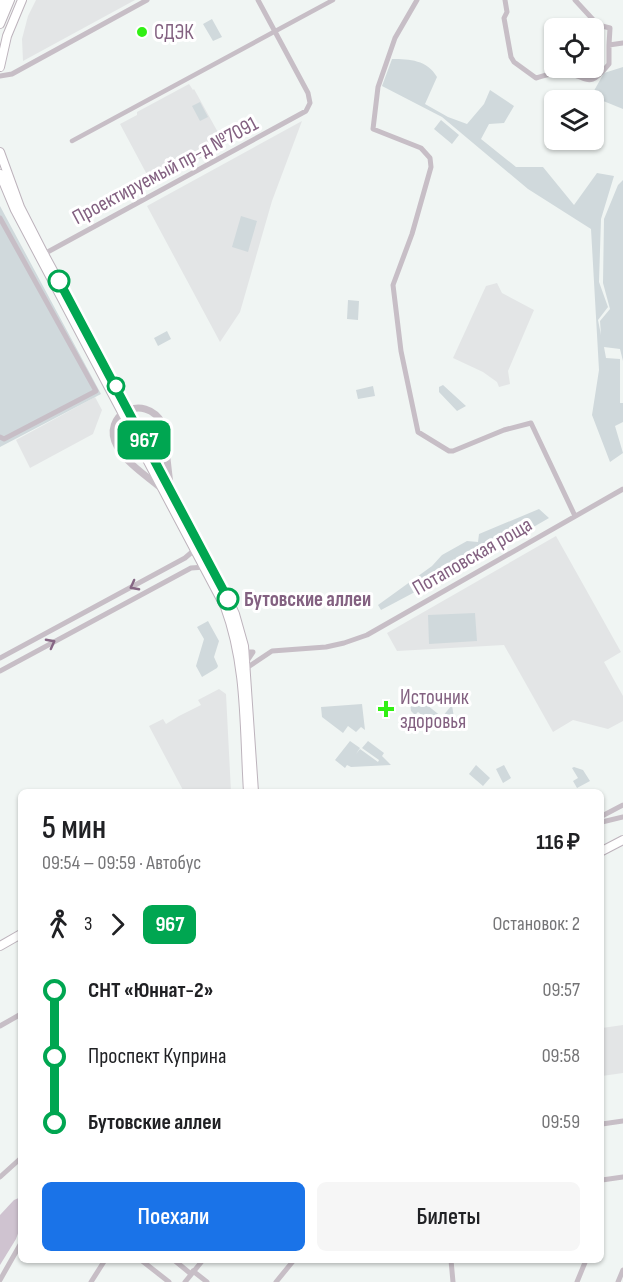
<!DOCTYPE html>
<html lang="ru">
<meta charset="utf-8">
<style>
:root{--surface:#fff;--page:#f6f6f6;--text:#202124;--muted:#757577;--accent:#1a73e8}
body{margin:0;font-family:"Sofia Sans Condensed",sans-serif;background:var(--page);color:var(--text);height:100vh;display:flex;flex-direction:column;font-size:22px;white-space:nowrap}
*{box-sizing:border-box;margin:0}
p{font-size:20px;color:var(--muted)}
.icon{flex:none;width:33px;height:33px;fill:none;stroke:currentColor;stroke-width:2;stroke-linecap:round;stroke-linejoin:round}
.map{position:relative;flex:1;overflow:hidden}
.sheet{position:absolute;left:18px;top:789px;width:586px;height:474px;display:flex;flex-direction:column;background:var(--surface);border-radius:9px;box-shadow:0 2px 4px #0004}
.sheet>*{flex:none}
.badge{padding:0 12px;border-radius:9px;font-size:21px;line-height:39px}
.fabs{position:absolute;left:544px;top:18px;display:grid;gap:12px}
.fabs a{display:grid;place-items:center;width:60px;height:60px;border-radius:9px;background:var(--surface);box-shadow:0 2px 4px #0004;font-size:30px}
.map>.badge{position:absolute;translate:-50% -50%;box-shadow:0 0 0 3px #fff}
.legs{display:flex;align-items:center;gap:9px;height:66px;padding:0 24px;font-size:20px}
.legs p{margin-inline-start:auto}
.summary{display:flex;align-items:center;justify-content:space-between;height:102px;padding:0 24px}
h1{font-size:33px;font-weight:600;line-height:45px}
.button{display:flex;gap:12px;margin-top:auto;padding:12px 24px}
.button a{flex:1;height:69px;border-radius:9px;background:var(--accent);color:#fff;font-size:24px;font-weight:600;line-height:69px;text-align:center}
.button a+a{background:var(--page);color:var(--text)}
ul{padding:0 24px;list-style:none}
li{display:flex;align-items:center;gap:21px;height:66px;font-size:22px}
li i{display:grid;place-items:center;width:9px;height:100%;margin:0 8px;background:currentColor}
li i::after{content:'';width:15px;height:15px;margin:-8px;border:4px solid;border-radius:50%;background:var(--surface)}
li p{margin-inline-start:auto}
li:first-child i{background:linear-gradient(#0000 50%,currentColor 0)}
li:last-child i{background:linear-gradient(currentColor 50%,#0000 0)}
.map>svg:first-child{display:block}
</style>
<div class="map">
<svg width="623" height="1282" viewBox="0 0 623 1282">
<rect width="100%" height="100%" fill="#f0f5f3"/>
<path fill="#e3e5e6" d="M36 0H135L23 61 22 39 28 16Z
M189 84 193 90 194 89 225 145 152 184 120 124 137 115V112Z
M302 121 272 201 240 312 220 342 147 206Z
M497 283 502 293 534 310 508 371 510 384 499 387 497 382 483 372 453 358 486 286Z
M95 397 102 410 93 434 30 468 16 440Z
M556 536 621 652 604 662 623 696V721L608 729 573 720 553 732 504 645 397 651 387 633Z
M219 689 226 694 231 792H184L149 726 163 719 166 724 179 716 201 705 198 700Z
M623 1025V1073L602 1076V1028Z"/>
<path fill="#d0d9dc" d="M212 19 222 37 213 41 203 24Z
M392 59C410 59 427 60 437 77L425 104 448 117 467 124 484 104 490 90 514 106 504 123 489 124 481 139 516 167H543L574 205 597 173 614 176 601 219 599 282 608 307 598 320 601 335 600 321 610 309 603 283 604 219 618 185 623 180V361L620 349 604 347 606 358 620 359V403H623V422L615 426 623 453 610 462 592 415 599 370 591 229 528 189 442 117 382 86Z
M623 67V109L591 96 604 73Z
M200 102 208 117 200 121 192 106Z
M441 120 459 135 452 144 434 129Z
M0 206 101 394 0 447Z
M241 216 257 221 248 252 232 247Z
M348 300 359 301 358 320 347 319Z
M167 331 171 339 158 346 154 338Z
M443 385 466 406 457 411 439 392V387Z
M373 386 375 396 358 399 356 390Z
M539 509 549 518 494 550 381 610 378 605 432 566 442 555 467 541 478 542 479 534Z
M475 613 477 641 429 644 428 615Z
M208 621 219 641 214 657 218 666 217 668 202 677 196 666 204 639 197 627Z
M425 701 428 703 427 705 442 717 452 705 454 718 450 722H454L455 727 443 728 437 723 434 725 418 712 415 715 411 711 410 702Z
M362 704 365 730 361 727 356 732 348 726 343 733 322 717 321 707Z
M350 741 360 748 356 754 360 749 378 762 379 760 362 748 368 741 384 753 382 756 391 765 351 767 347 765 345 768 335 760Z
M476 765 490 778 483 786 469 774Z
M504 765 511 778 503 783 496 769Z
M574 767 583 770 590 781 577 788 573 781 578 778 572 768Z"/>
<path fill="#cfc3d0" d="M21 1197V1225L16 1239 0 1265V1215L14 1200Z"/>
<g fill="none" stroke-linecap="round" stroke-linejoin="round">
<g stroke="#bdb3bc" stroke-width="10">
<path id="secondary" d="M0 9 4 0
M0 24 10 0
M0 67 7 36 22 0
M0 152 20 207 44 254 217 575 235 614 244 646 254 792
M0 174 15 210 225 607C247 666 244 730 248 792
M602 851 623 840
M0 946 21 934"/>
</g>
<path stroke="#c7bec6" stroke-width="4.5" d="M72 141 333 0"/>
<path stroke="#c7bec6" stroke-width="5" d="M417 0 395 38 378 87 373 129 421 148 430 158 431 167 412 234 393 285 401 351 418 432 449 451H453L504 430 531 423 575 516
M505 0 507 12 504 18 511 57 514 62 536 78C544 76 556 71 564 72 589 77 588 90 609 64V45
M575 0 598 25 610 28 609 45 623 43
M0 76 12 74 147 0
M0 218 96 391 4 439 0 437
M44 254 306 111 310 103 308 93 258 0
M242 652H253L245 664
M0 658 185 558 192 552 193 546
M245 669 272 651 326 647 344 643 367 635 623 489
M0 671 191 568 205 567
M602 816 623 805
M602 822 623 817
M0 1026 21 1014
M602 1124 623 1121
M0 1177 21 1158
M602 1180 623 1177
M141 1260 169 1282
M174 1260 191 1274
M451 1260 453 1282
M193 1271 207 1282
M0 1280 21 1243
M91 1282 105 1260
M185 1282 203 1260
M276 1282 294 1260
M577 1282 586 1260
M618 1282 623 1270"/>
<path stroke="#c7bec6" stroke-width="7" d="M161 488C149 478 124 461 117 446 100 415 144 391 163 424L170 485"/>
<use href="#secondary" stroke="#fff" stroke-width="8"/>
</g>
<defs><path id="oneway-chevron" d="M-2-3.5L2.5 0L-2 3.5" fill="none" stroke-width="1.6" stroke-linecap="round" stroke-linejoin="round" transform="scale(1.5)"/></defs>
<g stroke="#866684">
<use href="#oneway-chevron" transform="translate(134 586) rotate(152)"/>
<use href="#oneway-chevron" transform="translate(51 643) rotate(-28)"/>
</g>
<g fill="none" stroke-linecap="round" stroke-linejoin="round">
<g stroke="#fff" stroke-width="14">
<path id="line-1" d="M59 281 228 599"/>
</g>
<use href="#line-1" stroke="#00a651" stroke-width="9"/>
</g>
<g fill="#31f014" stroke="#fff" stroke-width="2">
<circle cx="142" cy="32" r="6"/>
<path d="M383 700h6v6h6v6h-6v6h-6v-6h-6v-6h6z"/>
</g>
<g fill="#fff" stroke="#00a651" stroke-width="3">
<circle cx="59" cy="281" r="10"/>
<circle cx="116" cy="386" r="8"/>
<circle cx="228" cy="599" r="10"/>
</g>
<g text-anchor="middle" stroke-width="6" stroke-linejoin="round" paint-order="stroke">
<g font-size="21" fill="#836181" stroke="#fff" text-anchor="start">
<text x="154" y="39">СДЭК</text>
<text x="400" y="704">Источник<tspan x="400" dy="24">здоровья</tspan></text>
</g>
<g font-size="21" fill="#836181" stroke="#fff">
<text transform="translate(165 170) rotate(-28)" y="7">Проектируемый пр-д №7091</text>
<text transform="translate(472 556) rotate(-30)" y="7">Потаповская роща</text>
</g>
<g font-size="21" font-weight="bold" fill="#836181" stroke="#fff" text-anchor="start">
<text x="244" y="606">Бутовские аллеи</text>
</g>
</g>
</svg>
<div class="fabs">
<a><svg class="icon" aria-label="locate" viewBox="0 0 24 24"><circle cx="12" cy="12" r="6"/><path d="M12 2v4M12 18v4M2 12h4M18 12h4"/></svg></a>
<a><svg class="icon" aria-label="layers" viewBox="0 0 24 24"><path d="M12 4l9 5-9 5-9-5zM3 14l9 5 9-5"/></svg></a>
</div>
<b class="badge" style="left:144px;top:440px;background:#00a651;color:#fff">967</b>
<section class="sheet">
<div class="summary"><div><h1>5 мин</h1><p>09:54 – 09:59 · Автобус</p></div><b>116 ₽</b></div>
<div class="legs"><svg class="icon" aria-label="walk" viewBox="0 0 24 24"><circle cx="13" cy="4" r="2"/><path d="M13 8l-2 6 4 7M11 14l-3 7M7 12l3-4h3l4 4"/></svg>3<svg class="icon" aria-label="forward" viewBox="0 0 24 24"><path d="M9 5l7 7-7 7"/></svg><b class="badge" style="background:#00a651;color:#fff">967</b><p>Остановок: 2</p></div>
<ul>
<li><i style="color:#00a651"></i><b>СНТ «Юннат-2»</b><p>09:57</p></li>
<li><i style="color:#00a651"></i><span>Проспект Куприна</span><p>09:58</p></li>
<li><i style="color:#00a651"></i><b>Бутовские аллеи</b><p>09:59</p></li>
</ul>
<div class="button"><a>Поехали</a><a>Билеты</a></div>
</section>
</div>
